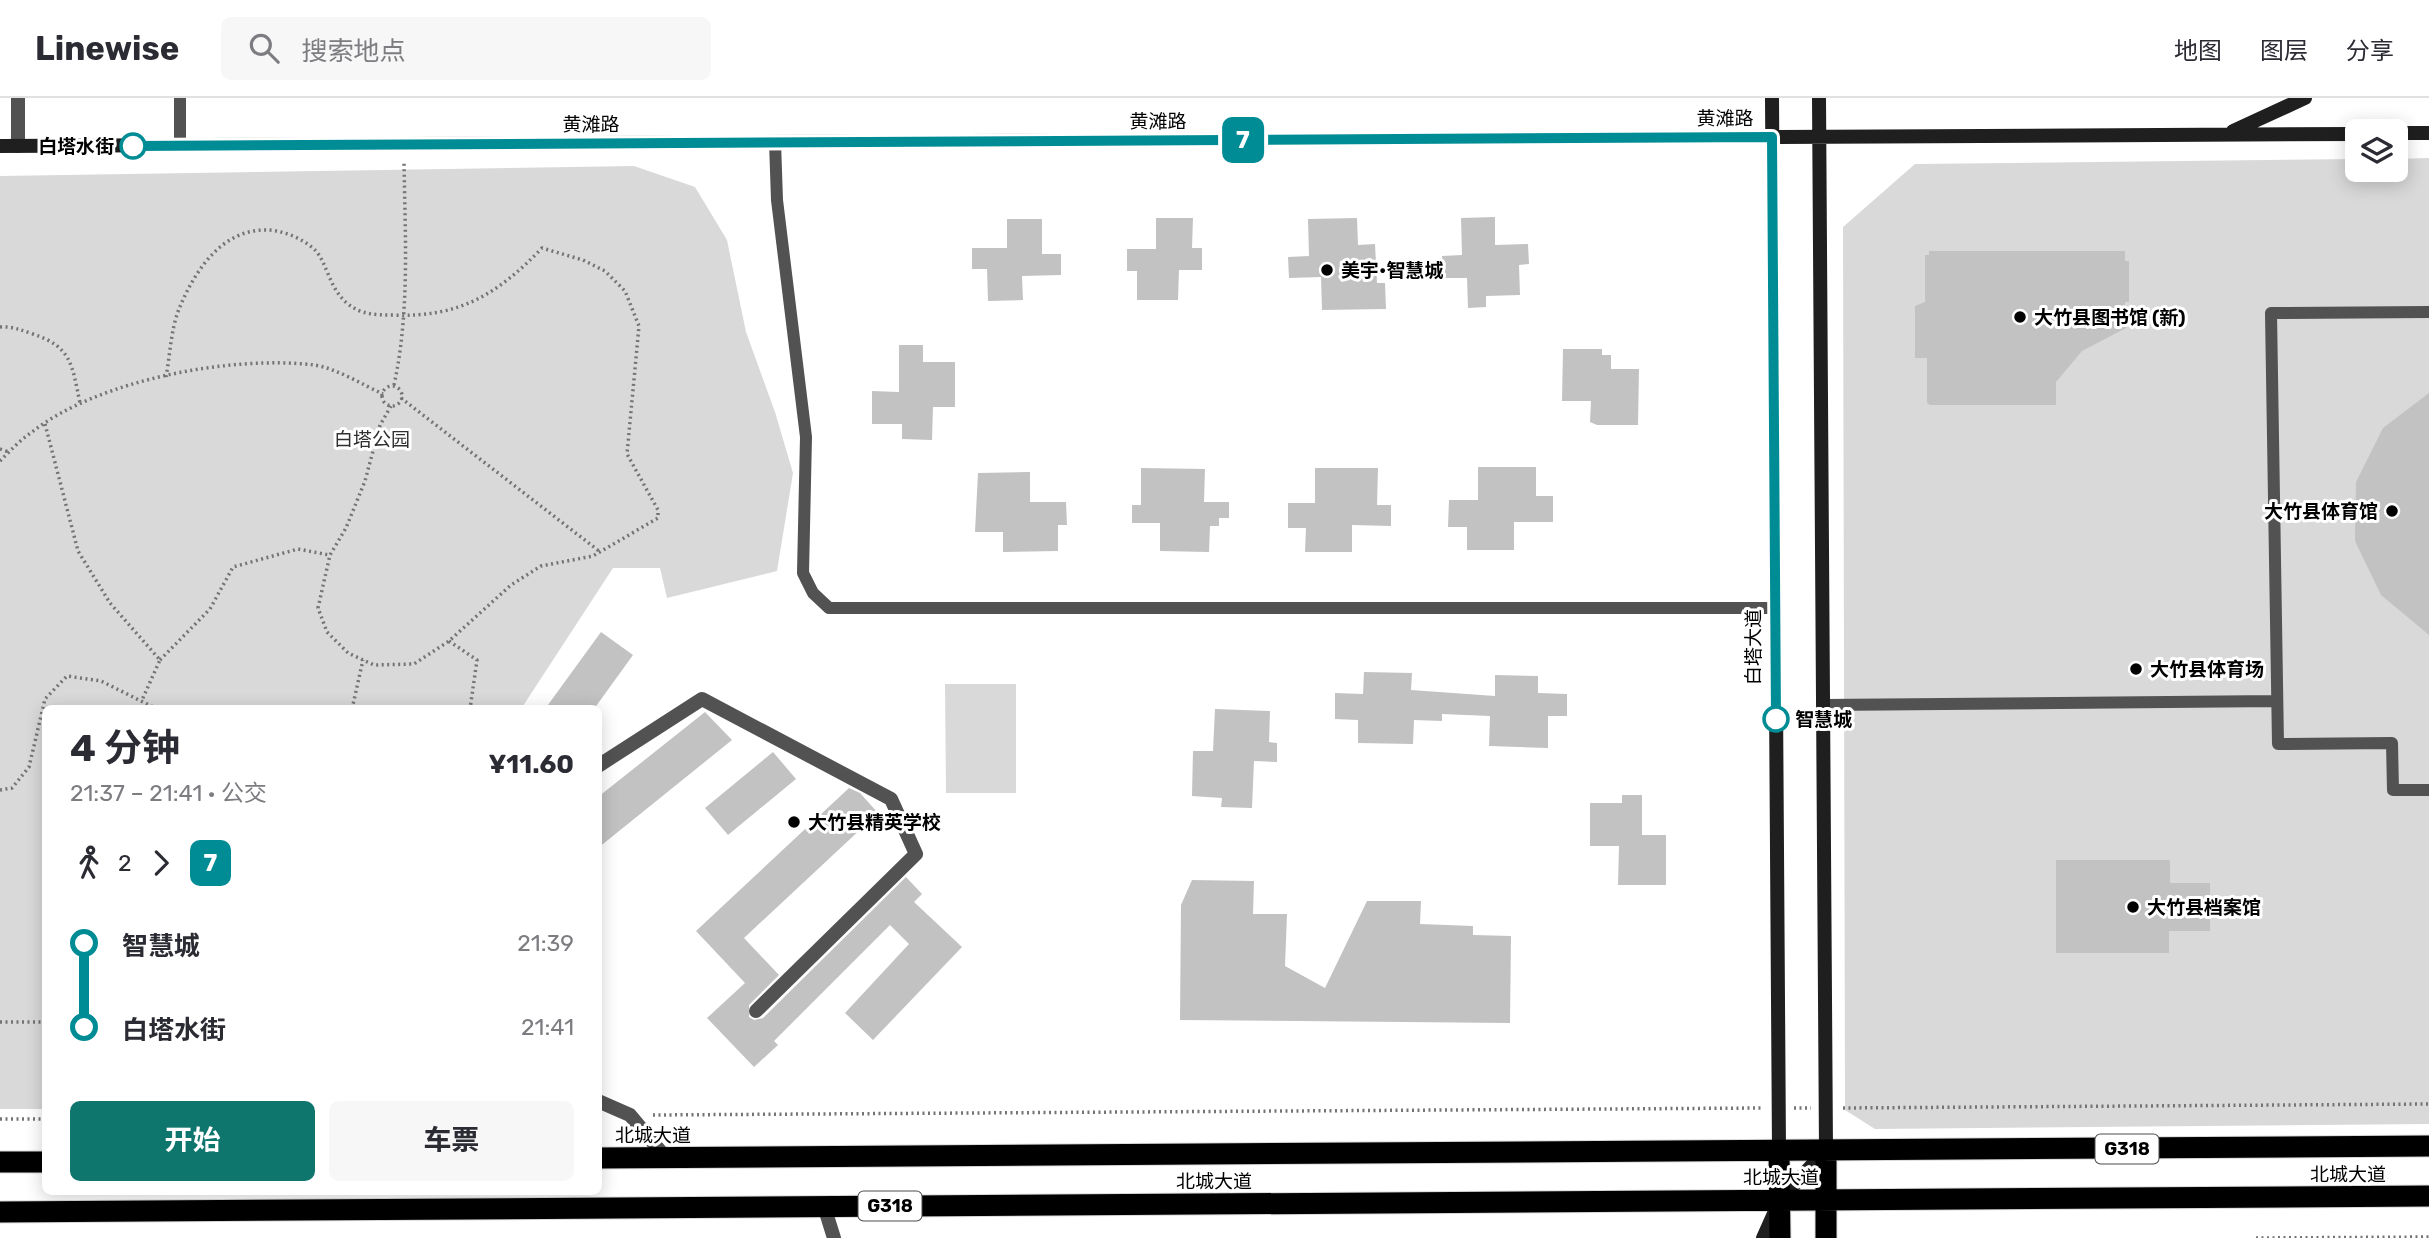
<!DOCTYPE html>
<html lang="zh">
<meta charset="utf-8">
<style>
:root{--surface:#fff;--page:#f7f7f7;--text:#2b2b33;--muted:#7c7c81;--line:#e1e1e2;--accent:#0f766e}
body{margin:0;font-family:Rubik,"Noto Sans SC",sans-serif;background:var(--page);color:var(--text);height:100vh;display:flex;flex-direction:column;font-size:26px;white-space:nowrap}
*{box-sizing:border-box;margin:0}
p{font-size:23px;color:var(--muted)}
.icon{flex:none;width:38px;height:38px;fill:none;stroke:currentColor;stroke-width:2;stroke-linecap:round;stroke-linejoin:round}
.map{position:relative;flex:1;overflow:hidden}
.details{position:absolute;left:42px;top:607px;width:560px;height:490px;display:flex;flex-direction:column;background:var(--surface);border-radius:10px;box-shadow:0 4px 18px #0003}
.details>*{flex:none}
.badge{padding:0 14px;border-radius:10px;font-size:24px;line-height:46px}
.buttons{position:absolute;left:2345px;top:21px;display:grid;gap:14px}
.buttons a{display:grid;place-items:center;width:63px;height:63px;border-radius:10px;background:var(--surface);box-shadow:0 4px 18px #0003;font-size:35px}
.map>.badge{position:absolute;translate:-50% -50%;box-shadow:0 0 0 4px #fff}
.legs{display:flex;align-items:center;gap:10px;height:77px;padding:0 28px;font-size:23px}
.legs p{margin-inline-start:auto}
.head{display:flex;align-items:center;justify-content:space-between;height:119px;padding:0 28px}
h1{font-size:38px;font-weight:700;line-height:52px}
.cta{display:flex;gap:14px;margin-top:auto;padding:14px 28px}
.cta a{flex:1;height:80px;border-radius:10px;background:var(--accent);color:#fff;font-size:28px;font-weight:700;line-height:80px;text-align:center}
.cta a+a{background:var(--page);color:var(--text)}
ul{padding:0 28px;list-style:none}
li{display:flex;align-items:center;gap:24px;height:84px;font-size:26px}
li i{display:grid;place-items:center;width:10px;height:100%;margin:0 9px;background:currentColor}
li i::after{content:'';width:18px;height:18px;margin:-9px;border:5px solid;border-radius:50%;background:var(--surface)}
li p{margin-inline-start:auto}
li:first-child i{background:linear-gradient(#0000 50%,currentColor 0)}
li:last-child i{background:linear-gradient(currentColor 50%,#0000 0)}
header{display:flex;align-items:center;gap:42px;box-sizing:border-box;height:98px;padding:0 35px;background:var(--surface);border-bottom:2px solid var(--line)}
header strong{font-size:33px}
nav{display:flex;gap:38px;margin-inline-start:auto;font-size:24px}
.search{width:490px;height:63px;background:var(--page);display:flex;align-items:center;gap:18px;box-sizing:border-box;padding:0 24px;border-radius:10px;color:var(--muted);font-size:26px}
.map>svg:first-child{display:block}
</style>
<header>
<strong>Linewise</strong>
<div class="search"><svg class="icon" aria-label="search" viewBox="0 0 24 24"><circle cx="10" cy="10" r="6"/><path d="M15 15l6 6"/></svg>搜索地点</div>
<nav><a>地图</a><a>图层</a><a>分享</a></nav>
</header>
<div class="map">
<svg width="2429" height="1140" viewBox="0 0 2429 1140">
<rect width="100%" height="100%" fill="#fff"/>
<path fill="#d9d9d9" d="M2429 60V1026L1875 1031 1845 1012 1843 129 1915 66 2357 61V72H2396V61Z
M634 68 695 89 727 142 746 234 775 314 793 375 777 473 667 500 660 470H613L521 611H46L45 1011H0V78Z
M945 586H1016V695H946Z"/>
<path fill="#c2c2c2" d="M1495 119V147L1528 146 1529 166 1519 167 1520 197 1486 198V209L1468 210 1467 180H1442V158L1462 157 1461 120Z
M1156 120H1193L1192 150H1202V172H1179L1178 202H1137V173H1127V151H1156Z
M1357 120 1358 147 1375 146 1377 185H1385L1386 211 1322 212 1321 179 1289 180 1288 159 1309 158 1308 121Z
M1007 121H1042V156H1061V177L1022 178 1023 202 988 203 987 171H972V150H1007Z
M1929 153H2125V163H2129V204H2125L2126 230 2082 253 2056 284V307H1930L1927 305V260H1915V208L1925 204V157H1929Z
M899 247H923V264H955V309H933L932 342 902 341V326H872V293L899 294Z
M1563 251H1602V257H1611V271H1639L1638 327H1597L1590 324 1591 303H1562Z
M2429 295V537L2381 497 2355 443 2356 384 2383 330Z
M1478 369H1536V398H1553V424H1514V452H1467V429H1448L1449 402H1478Z
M1141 370 1205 371 1204 404H1229V420H1219V428H1210L1209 454 1160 453V425H1132V407H1141Z
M1315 370H1378L1377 407H1391V428L1352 427V454H1305L1306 430H1288V405H1315Z
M1030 374V404H1066L1067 427H1058V453L1003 454V434H975L978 375Z
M601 534 633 557 594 611H545Z
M1364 574 1412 575 1411 592 1495 598V577L1538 578V595L1567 596V618H1548V650L1489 648 1490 618 1442 616V623L1414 622 1413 646 1358 645V622L1335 621V595L1363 596Z
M1215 611 1270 613 1269 644 1277 645V664L1254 663 1252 710 1221 709 1222 700 1192 698 1193 653H1213Z
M705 614 732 642 598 750V699Z
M773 654 796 681 728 737 705 710Z
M849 690 860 695 878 715 744 840 779 877 749 907V919L754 922 763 920 906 779 922 796 914 804 962 849 873 942 845 915 909 846 890 827 774 943 778 947 754 969 707 920 745 885 696 833Z
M1622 697H1642V737H1666V787H1618L1619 748H1590V705H1622Z
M2056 762H2170V785H2210V833H2169V855H2056Z
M1192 782 1254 783 1253 816H1287L1285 868 1325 890 1367 803H1421L1420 826 1473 828V837L1511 838 1510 925 1180 922 1181 807Z"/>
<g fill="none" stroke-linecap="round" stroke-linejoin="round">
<g stroke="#dbdbdb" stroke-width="23">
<path id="highway" d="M1826 1052V1140
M1779 1053 1780 1140
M598 1060 2429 1048
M0 1064H46
M0 1114 2429 1098"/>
</g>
<path stroke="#747474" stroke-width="3.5" stroke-dasharray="2 3.5" stroke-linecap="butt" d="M0 229C12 228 21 232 33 236 72 249 72 267 80 305
M166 279C170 257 171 231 179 211 195 172 222 131 267 132 282 132 304 141 315 152 327 164 329 191 348 206 362 217 376 217 393 217 459 220 498 196 542 150L583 162 605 173 625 193 639 228 627 356 658 412V420L593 458 541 468 511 487 449 543 414 566 374 567 348 555 327 534 318 510 330 457 346 430 365 383 380 327 391 308
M394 287C410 214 405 137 404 63
M382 298a10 10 0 1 1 20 0a10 10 0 1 1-20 0Z
M401 300 599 453
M45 326 78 453 110 505 160 562 142 602
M0 351 9 354
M0 363C10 353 20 342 32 334 98 282 231 257 314 267 336 270 363 287 383 296
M449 543 477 562 470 611
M160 562 210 511 233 469 298 451 329 457
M352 611 363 562
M0 692 12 690 29 669 45 601 67 578 101 583 157 611
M0 924H46
M1794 1010H1811
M1843 1010 2429 1006
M653 1017 1762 1010
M0 1021H46
M2256 1140 2429 1139"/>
<path stroke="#525252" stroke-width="12" d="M775 44 777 102 806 339 803 475 813 495 829 510H1775
M180 48V0
M2429 214 2271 215 2278 646 2392 645 2393 692H2429
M1823 607 2277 603"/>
<path stroke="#525252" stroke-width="14" d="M18 0V48
M598 668 702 601 891 701 916 756 756 913
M598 1003 630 1017 666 1060
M824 1108 834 1140"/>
<path stroke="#1f1f1f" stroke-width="14" d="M1772 0 1779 1053
M2233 33 2305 0
M2396 35H2429
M0 48 2357 36
M1763 1140 1780 1102 1826 1052 1819 0"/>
<use href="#highway" stroke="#000" stroke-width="21"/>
</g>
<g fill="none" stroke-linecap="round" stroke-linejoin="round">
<g stroke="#fff" stroke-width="16">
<path id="line-1" d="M133 48 1772 39 1776 621"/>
</g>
<use href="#line-1" stroke="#008c95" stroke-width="10"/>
</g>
<g fill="#fff" stroke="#008c95" stroke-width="3.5">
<circle cx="133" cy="48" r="12"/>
<circle cx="1776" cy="621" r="12"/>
</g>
<g fill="#000" stroke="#fff" stroke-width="2.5">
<circle cx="1327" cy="172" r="7"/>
<circle cx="2020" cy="219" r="7"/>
<circle cx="2392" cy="413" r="7"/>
<circle cx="2136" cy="571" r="7"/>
<circle cx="794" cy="724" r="7"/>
<circle cx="2133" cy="809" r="7"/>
</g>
<g text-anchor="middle" stroke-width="6" stroke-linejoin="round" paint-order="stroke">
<g fill="#fff" stroke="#4c4c4c" stroke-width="2">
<rect x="2095.5" y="1036.5" width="63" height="29" rx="5"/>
<rect x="858.5" y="1093.5" width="63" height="29" rx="5"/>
</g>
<g font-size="18" font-weight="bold" fill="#000">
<text x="2127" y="1057">G318</text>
<text x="890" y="1114">G318</text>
</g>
<g font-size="19" fill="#000" stroke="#fff">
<text x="1725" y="27">黄滩路</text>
<text x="1158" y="30">黄滩路</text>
<text x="591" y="33">黄滩路</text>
<text transform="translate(1753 549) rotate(-90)" y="7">白塔大道</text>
<text x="653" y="1044">北城大道</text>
<text x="2348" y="1083">北城大道</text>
<text x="1781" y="1086">北城大道</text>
<text x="1214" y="1090">北城大道</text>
</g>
<g font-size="19" font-weight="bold" fill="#000" stroke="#fff" text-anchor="end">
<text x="114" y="55">白塔水街</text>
<text x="1795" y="628" text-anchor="start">智慧城</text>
</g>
<g font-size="19" font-weight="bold" fill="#000" stroke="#fff" text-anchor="start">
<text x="1341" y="179">美宇•智慧城</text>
<text x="2034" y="226">大竹县图书馆 (新)</text>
<text x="2378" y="420" text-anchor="end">大竹县体育馆</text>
<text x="2150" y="578">大竹县体育场</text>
<text x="808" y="731">大竹县精英学校</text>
<text x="2147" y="816">大竹县档案馆</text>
</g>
<g font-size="19" fill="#303030" stroke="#fff">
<text x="372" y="348">白塔公园</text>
</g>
</g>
</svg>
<div class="buttons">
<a><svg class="icon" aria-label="layers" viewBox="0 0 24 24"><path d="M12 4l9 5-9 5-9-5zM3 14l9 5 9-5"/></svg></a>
</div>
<b class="badge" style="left:1243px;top:42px;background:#008c95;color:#fff">7</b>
<section class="details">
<div class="head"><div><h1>4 分钟</h1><p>21:37 – 21:41 · 公交</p></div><b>¥11.60</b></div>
<div class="legs"><svg class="icon" aria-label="walk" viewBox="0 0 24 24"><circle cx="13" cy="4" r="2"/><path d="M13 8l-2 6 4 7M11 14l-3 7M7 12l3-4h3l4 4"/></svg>2<svg class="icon" aria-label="forward" viewBox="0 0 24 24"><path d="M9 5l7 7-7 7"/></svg><b class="badge" style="background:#008c95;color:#fff">7</b></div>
<ul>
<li><i style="color:#008c95"></i><b>智慧城</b><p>21:39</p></li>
<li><i style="color:#008c95"></i><b>白塔水街</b><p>21:41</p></li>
</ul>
<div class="cta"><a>开始</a><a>车票</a></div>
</section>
</div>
